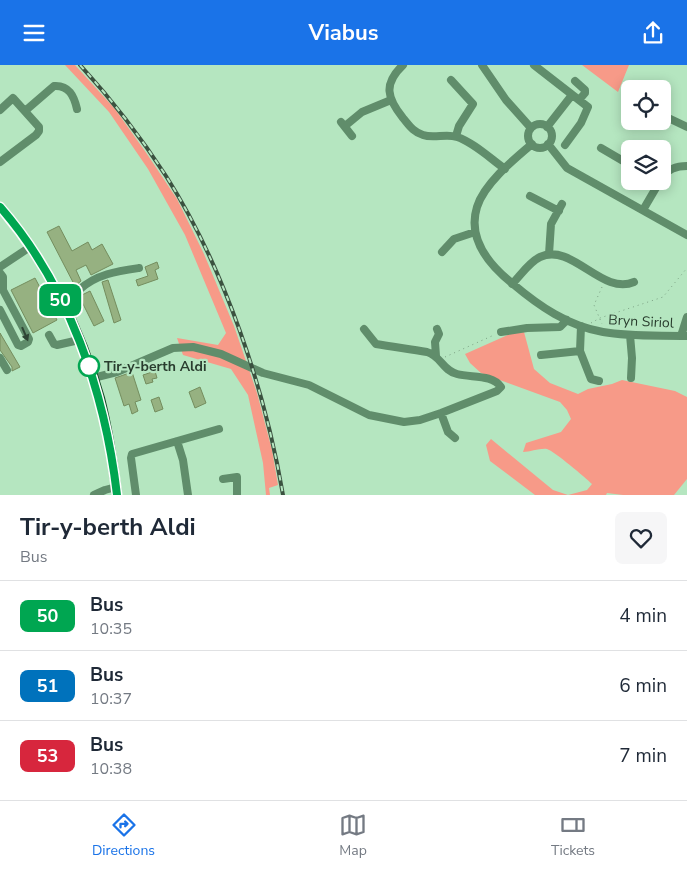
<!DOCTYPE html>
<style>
:root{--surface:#fff;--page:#f6f6f7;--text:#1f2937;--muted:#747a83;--line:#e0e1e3;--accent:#1a73e8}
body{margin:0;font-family:"Nunito Sans",sans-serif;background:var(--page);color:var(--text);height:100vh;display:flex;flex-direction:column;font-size:19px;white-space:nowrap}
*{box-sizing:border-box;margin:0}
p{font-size:16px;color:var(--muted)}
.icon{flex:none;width:28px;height:28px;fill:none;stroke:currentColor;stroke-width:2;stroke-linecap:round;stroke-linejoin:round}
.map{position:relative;height:430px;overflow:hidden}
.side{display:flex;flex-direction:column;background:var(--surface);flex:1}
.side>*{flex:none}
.badge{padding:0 10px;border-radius:8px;font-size:18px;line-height:32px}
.controls{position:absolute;left:621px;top:15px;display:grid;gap:10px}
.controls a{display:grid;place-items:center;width:50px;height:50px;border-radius:8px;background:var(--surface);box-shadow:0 2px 12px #0003;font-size:25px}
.map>.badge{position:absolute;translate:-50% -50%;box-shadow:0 0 0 2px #fff}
.round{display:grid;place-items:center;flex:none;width:52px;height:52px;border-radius:8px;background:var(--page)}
.head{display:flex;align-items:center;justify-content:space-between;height:85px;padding:0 20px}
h1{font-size:24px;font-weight:700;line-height:38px}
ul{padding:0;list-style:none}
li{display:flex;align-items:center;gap:15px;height:70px;padding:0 20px;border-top:1px solid var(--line)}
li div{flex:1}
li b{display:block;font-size:19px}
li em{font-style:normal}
li .badge{min-width:55px;font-weight:700;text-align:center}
header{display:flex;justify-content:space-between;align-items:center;height:65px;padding:0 20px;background:var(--accent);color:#fff;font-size:22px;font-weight:700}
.tab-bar{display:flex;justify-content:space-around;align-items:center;height:70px;border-top:1px solid var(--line);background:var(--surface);font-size:14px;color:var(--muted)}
.tab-bar a{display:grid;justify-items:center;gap:2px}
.tab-bar .current{color:var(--accent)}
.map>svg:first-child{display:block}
</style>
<header><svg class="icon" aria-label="menu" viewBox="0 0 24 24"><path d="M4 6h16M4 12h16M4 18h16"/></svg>Viabus<svg class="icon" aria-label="share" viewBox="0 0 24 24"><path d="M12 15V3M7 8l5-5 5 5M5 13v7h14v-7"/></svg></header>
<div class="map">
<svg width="687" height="430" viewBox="0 0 687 430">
<rect width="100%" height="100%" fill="#b5e6c0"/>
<path fill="#f79a88" d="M65 0H75L115 44 147 89 177 134 204 189 234 261 257 328 272 385 278 420 269 423 270 430H266L263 398 248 330 231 304 183 290 177 273 218 280 226 268 185 170 148 104 109 47Z
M582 0H629L618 27Z
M524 267 534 304 550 318 578 329 588 324 612 319 622 315 675 326 687 332V414L674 430H623L607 428 606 430H535L490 396 486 380 491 374 553 425 568 430 587 425 592 419C586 413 554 386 547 384 540 383 530 387 523 387L526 378 561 367 571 354 567 345 560 337 481 308 470 298 465 289 510 269Z"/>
<path fill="#96b181" stroke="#748d5e" d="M59 161 72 186 88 177 92 185 102 179 113 199 91 210 86 200 76 205 81 216 75 221 47 167Z
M157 197 159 203 155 205 158 214 138 221 136 215 148 211 145 202Z
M35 213 57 255 33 268 11 225Z
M108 215 121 255 114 258 102 217Z
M90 226 104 256 94 261 80 233 82 230Z
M0 268 20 302 12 306V302L0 285Z
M155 306 157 313 152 314 153 317 146 319 143 310Z
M132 307 141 335 135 337 138 346 132 349 129 339 124 341 115 313Z
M200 322 206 338 195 343 189 327Z
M159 332 163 344 155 347 151 335Z"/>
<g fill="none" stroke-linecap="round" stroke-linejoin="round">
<path stroke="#7ba083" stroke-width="1" stroke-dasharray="1 4" stroke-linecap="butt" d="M602 222 594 240 602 259
M591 258 600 253 663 232 687 203
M445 292 494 270"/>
<path stroke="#608d6b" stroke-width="8" d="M403 0C383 19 387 33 403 53 409 60 413 67 423 70 434 74 446 68 457 72 473 77 491 94 505 104
M482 0 506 35 531 63
M534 0 588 42 581 58 565 80
M451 15 473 39 459 61 456 71
M575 16 585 25V28L579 35
M629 26 630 27
M0 45 13 33 39 62V66L36 70 0 97
M25 46 54 21C69 20 74 31 77 44
M662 50 687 62
M341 57 352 71
M528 71a12 12 0 1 1 24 0a12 12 0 1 1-24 0Z
M345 61 362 47 391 35
M547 62 572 30
M532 79C513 95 484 119 477 142 467 174 489 200 513 219 539 241 568 261 603 267 631 272 659 270 687 271
M548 79 567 103 687 170
M601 83 630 100
M662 112C668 104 677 101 687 101
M530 131 559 146
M643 145 660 116
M442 187 454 174 475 167
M549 189 551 159 562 139
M0 202 30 182
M0 208 3 212V225L29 274 28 277 21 281 18 280 0 245
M512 219C521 210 529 197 540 192 572 177 602 231 634 217
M66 245C71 239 74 231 79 225 96 209 118 206 139 203
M581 261 580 286 591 314 599 316
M501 267 527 263 560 262 567 255
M49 270 54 279 57 280 79 275
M630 270 632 293 631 313
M681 271 687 252
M541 290 580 286
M436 291 435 277 439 269 437 264
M0 293 7 305
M93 313 117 307 173 283 193 282 221 289 263 308 309 320 369 350 404 357 420 355 441 348 497 326 501 322C492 309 471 313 457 309 442 305 441 291 427 287 410 284 393 282 376 279L364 264
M441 348 448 367 455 373
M177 376 183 395 188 430
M223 414 237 412V430
M94 430 105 425 116 422
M136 430 131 393 132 389 219 364"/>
<path stroke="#114624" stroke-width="10" d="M0 142C46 195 81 265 100 333 108 365 113 397 117 430"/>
<g stroke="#3b5240" stroke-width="4">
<path id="rail" d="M80 0C112 35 140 71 166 111 224 202 265 324 283 430"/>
</g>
<use href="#rail" stroke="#b5e6c0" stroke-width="2" stroke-dasharray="5.5" stroke-linecap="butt"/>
</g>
<defs><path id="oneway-solid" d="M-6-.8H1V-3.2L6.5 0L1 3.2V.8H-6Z" transform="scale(1.25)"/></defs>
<use fill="#2e4534" href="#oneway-solid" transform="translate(25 269) rotate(67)"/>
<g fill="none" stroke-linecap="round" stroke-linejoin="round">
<g stroke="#fff" stroke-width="11">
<path id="line" d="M0 142C69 221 105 327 117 430"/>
</g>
<use href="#line" stroke="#00a651" stroke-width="8"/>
</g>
<circle fill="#fff" stroke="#00a651" stroke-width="2.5" cx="89" cy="301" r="10"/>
<g text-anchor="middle" stroke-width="4.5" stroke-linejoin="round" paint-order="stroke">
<g font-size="14" fill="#293d2e" stroke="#b5e6c0">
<text transform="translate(641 256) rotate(3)" y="5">Bryn Siriol</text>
</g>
<g font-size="14" font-weight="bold" fill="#293d2e" stroke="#b5e6c0" text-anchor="start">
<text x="104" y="306">Tir-y-berth Aldi</text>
</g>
</g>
</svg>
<div class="controls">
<a><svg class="icon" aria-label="locate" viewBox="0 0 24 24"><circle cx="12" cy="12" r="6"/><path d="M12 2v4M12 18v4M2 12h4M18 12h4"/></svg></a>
<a><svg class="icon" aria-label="layers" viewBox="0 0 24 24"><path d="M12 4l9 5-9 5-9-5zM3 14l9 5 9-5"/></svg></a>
</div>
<b class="badge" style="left:60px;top:235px;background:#00a651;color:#fff">50</b>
</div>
<section class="side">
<div class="head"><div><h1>Tir-y-berth Aldi</h1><p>Bus</p></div><a class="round"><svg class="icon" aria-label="heart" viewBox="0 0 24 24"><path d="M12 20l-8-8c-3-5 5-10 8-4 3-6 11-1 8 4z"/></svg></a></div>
<ul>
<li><span class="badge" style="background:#00a651;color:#fff">50</span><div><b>Bus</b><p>10:35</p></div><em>4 min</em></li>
<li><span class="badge" style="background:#0072bc;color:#fff">51</span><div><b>Bus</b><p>10:37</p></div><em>6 min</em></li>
<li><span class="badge" style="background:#d7263d;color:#fff">53</span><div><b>Bus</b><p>10:38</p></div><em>7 min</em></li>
</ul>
</section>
<nav class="tab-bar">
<a class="current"><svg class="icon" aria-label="directions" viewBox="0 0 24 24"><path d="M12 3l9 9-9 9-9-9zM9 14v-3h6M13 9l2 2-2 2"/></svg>Directions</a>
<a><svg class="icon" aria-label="map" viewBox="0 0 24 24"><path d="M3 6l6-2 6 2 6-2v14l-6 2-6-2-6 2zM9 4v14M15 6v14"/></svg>Map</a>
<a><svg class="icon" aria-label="tickets" viewBox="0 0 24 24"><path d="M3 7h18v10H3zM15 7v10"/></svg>Tickets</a>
</nav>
